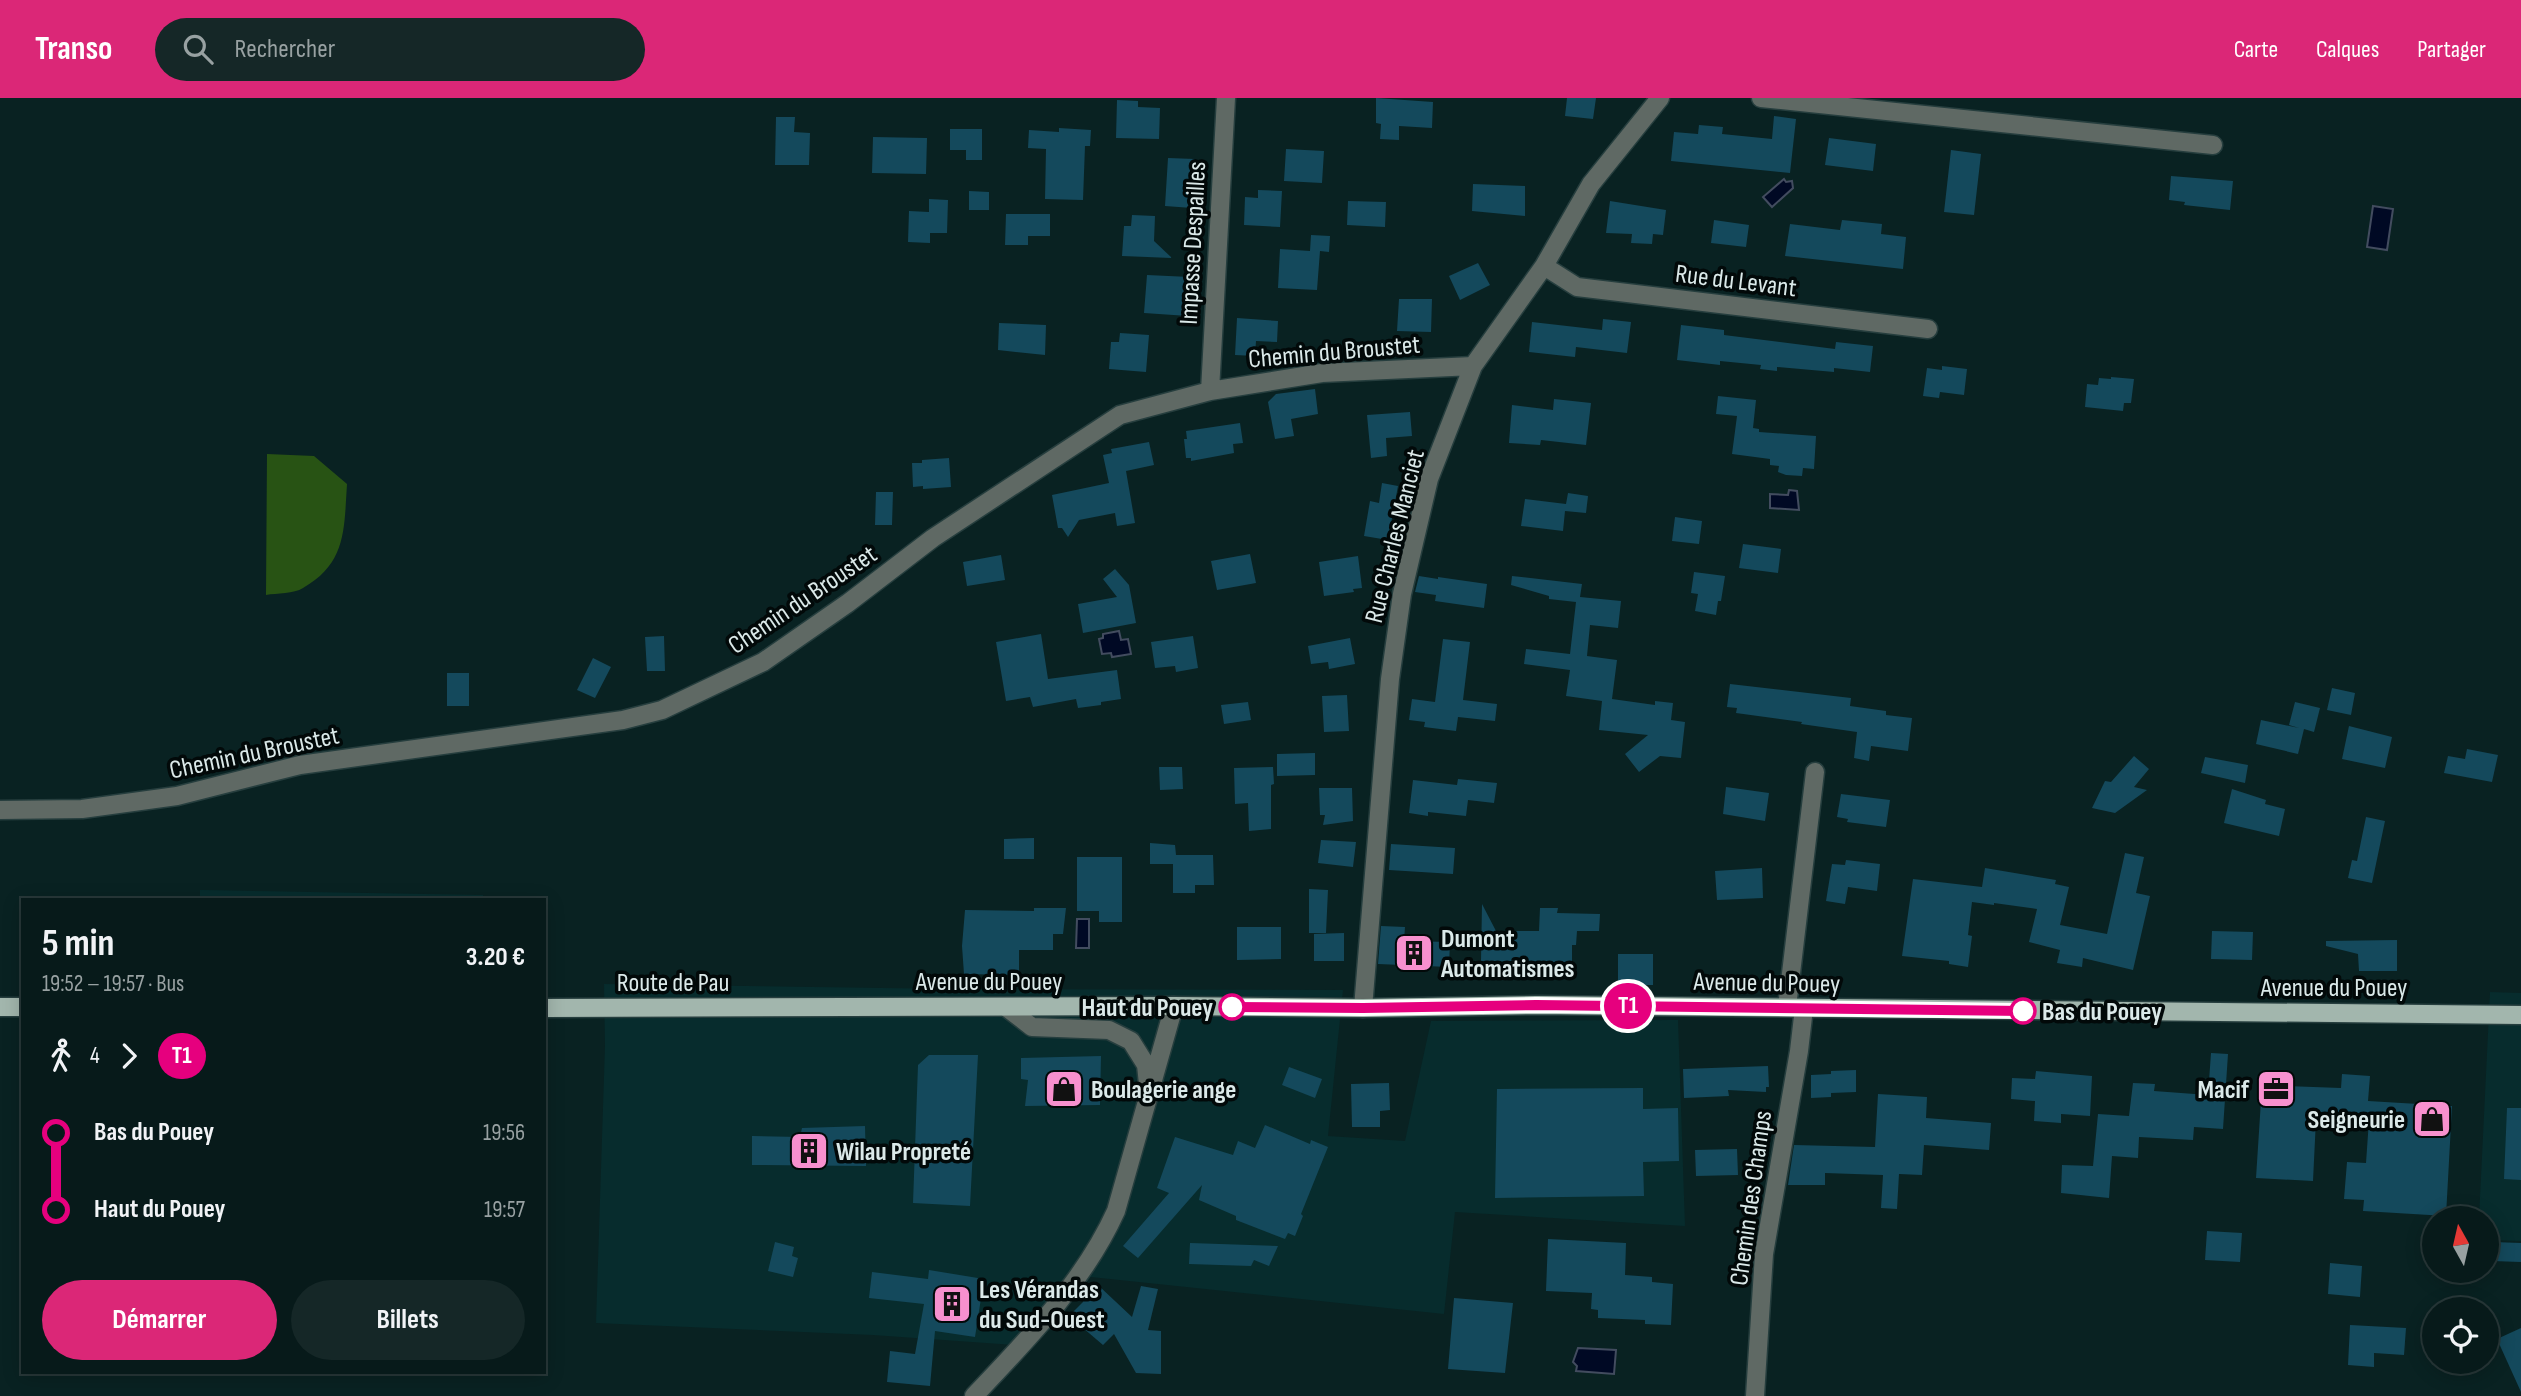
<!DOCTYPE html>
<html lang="fr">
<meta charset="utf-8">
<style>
:root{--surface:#071a1a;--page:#152727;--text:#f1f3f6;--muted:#98a1a2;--line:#283839;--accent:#db2777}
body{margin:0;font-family:"Sofia Sans Condensed",sans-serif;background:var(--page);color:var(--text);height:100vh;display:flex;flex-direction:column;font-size:26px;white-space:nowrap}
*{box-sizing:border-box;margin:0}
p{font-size:23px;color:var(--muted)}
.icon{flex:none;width:38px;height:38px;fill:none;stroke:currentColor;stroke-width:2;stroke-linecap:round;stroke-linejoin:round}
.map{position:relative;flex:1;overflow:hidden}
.sheet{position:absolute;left:21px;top:800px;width:525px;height:476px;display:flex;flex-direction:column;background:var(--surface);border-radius:0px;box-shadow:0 4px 18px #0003,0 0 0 2px var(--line)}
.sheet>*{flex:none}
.badge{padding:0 14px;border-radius:23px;font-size:24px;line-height:46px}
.needle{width:46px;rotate:352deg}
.buttons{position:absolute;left:2422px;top:1108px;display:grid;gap:14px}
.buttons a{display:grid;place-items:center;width:77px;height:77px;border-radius:50%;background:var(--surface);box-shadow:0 4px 18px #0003,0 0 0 2px var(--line);font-size:35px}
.map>.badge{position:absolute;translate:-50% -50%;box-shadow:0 0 0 4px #fff}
.legs{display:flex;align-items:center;gap:10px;height:77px;padding:0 21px;font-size:23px}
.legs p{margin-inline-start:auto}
.summary{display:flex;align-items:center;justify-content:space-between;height:119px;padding:0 21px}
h1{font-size:38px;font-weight:700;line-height:52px}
.action{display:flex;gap:14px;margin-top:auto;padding:14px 21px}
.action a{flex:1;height:80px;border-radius:42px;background:var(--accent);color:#fff;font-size:28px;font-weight:700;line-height:80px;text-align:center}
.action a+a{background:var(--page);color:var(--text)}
ul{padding:0 21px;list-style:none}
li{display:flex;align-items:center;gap:24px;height:77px;font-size:26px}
li i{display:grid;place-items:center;width:10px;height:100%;margin:0 9px;background:currentColor}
li i::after{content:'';width:18px;height:18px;margin:-9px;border:5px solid;border-radius:50%;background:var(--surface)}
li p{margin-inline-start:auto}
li:first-child i{background:linear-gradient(#0000 50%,currentColor 0)}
li:last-child i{background:linear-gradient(currentColor 50%,#0000 0)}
header{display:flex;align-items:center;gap:42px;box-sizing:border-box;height:98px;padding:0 35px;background:var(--accent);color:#fff}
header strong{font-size:33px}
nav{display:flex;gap:38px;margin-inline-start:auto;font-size:24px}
.search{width:490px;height:63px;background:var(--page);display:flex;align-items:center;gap:18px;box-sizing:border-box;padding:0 24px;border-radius:38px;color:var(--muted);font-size:26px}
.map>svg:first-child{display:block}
</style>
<header>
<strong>Transo</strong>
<div class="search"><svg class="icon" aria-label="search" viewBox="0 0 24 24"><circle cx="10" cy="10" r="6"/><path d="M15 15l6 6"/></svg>Rechercher</div>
<nav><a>Carte</a><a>Calques</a><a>Partager</a></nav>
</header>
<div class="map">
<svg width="2521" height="1298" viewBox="0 0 2521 1298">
<rect width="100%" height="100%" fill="#092222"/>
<path fill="#072c2d" d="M200 792 483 797 484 801 200 802Z
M604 886 952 891 1343 892 1328 1038 1405 1043 1431 923 1678 922 1685 1128 1455 1114 1444 1216 1091 1179 1028 1248 873 1237 596 1225 605 948Z
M2490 894 2521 895V1143L2487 1142V1120H2479Z"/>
<path fill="#285314" d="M267 356 314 358 347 386C344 430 347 465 303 490 294 496 277 495 266 497Z"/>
<path fill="#000924" stroke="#424c5f" stroke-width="2" d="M1784 81 1786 84 1792 83 1793 90 1772 109 1763 99Z
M2373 108 2393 111 2387 152 2367 149Z
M1789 392 1797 393 1799 412 1770 410V396L1788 397Z
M1119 533 1121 542 1128 541 1131 556 1112 559 1111 555 1102 556 1099 541 1103 540V536Z
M1077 821H1089V850H1076Z
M1578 1250 1616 1252 1614 1276 1576 1273 1577 1268 1573 1264Z"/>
<path fill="#14495c" d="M1376 0 1433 4 1432 30 1399 28V42L1380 41 1381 26 1376 25Z
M1567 0H1596L1593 21 1565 18Z
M1117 2 1138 3V9L1160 10 1159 41 1116 40Z
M1774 18 1796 21 1790 75 1671 63 1674 34 1698 36 1699 27 1723 29 1722 36 1772 41Z
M776 19H795L794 34 810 35 809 67H775Z
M1059 30 1091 32 1090 48H1085L1083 102 1045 101 1046 51 1028 50 1029 32 1059 34Z
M950 31H982V62H966V52H950Z
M873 39 927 40 926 76 872 75Z
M1829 40 1876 46 1873 73 1825 67Z
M1286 51 1324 53 1322 85 1284 83Z
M1951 52 1981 56 1974 117 1944 114Z
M1168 60 1195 61 1192 110 1165 108Z
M2171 78 2233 83 2230 112 2184 107 2185 104 2169 102Z
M1473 86 1525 88V118L1472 113Z
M1258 92 1282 93 1280 129 1244 127 1245 99 1258 100Z
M969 93 989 94V112H969Z
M929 101 948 102 947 135H930V145L908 144 909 113 929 114Z
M1348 103 1386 104 1385 129 1347 127Z
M1610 103 1666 112 1663 137 1653 136 1652 146 1631 145 1632 136 1606 135Z
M1006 116H1050V138H1028V147H1005Z
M1132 117 1155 118 1154 143 1172 160 1122 158 1124 128H1131Z
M1714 122 1749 127 1746 149 1711 145Z
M1842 122 1882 126 1881 136 1906 139 1903 171 1785 158 1790 126 1840 132Z
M1311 137 1330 138 1329 154 1320 153 1317 192 1278 190 1280 151 1310 153Z
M1478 165 1490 187 1460 202 1449 178Z
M1147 177 1190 179 1188 218 1144 215Z
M1399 201H1432L1431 234 1397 233Z
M1237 220 1278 223 1277 244 1256 243 1255 258 1235 257Z
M1603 221 1631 224 1627 255 1576 249 1575 259 1529 254 1532 224 1602 232Z
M999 225 1046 227 1045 257 998 252Z
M1681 227 1724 232V237L1835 251 1836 244 1873 248 1870 274 1834 270V274L1777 269V273L1760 271 1761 267 1720 263V267L1677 262Z
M1120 235 1149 237 1146 274 1109 271 1111 244H1119Z
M1942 268 1967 271 1964 297 1940 294 1939 300 1923 298 1927 270 1942 272Z
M2111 279 2134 281 2131 305H2124L2123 313 2085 309 2087 286 2098 287 2099 280 2111 281Z
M1315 291 1318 316 1291 321 1294 338 1275 341 1268 304 1276 296Z
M1718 298 1756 302 1753 330 1759 331V334L1816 338 1814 371 1803 370 1802 378 1786 377 1778 374 1779 368 1770 367V361L1732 356 1737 318 1716 316Z
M1554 301 1591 305 1586 347 1541 342 1540 347 1509 345 1512 307 1553 312Z
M1410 314 1412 338 1386 340 1387 358 1371 360 1367 317Z
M1240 325 1243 345 1233 346 1234 355 1191 363V360H1186L1184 341H1187L1186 333Z
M1149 344 1154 367 1126 373 1135 425 1117 428 1115 415 1079 422 1068 439 1062 430H1058L1052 397 1109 385 1103 357 1112 355 1111 351Z
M949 360 951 389 923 391V388L913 389 912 365H922V362Z
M1382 385 1398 388 1388 442 1364 438 1370 403 1379 405Z
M876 394H893L892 427H875Z
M1568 395 1588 398 1586 415 1565 413 1563 433 1521 428 1525 401 1566 406Z
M1675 419 1702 423 1699 446 1672 443Z
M1743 446 1781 451 1778 475 1739 470Z
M1250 456 1256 485 1217 492 1211 463Z
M1001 457 1005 482 967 488 963 464Z
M1358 458 1362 490 1353 491 1354 494 1324 498 1319 464Z
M1115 471 1129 487 1136 525 1083 535 1078 506 1117 499 1103 481Z
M1694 474 1725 478 1721 503H1718L1716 517 1695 513 1698 496 1691 495Z
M1419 478 1438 481V479L1487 486 1484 510 1435 503 1436 497 1415 494Z
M1512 478 1582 486 1580 499 1621 503 1618 530 1590 527 1587 558 1617 562 1612 601 1655 607V603L1673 605 1671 622 1685 624 1681 660 1660 658 1639 674 1625 656 1648 637 1599 632 1602 603 1566 598 1570 572 1524 566 1526 551 1570 556 1576 504 1549 501V498L1511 487Z
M1041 536 1048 581 1117 572 1121 601 1101 604V607L1078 610 1076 601 1033 609 1030 599 1006 603 996 544Z
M664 538 665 573H647L645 539Z
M1193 538 1198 570 1176 574 1175 568 1155 570 1151 544Z
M1350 540 1355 566 1329 571 1328 564 1311 566 1308 548Z
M1443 541 1470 544 1463 602 1497 606 1495 623 1458 619 1456 633 1424 629 1425 624 1409 622 1412 601 1435 604Z
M593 560 611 569 595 600 577 592Z
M447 575H469V608H447Z
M1730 586 1851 600 1850 608 1886 613V617L1912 620 1908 653 1871 648 1869 663 1854 660 1857 634 1801 626 1802 624 1736 615 1737 610 1727 609Z
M2332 590 2355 595 2351 617 2327 612Z
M1347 597 1349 633 1324 634 1322 598Z
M1248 604 1251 622 1224 626 1221 607Z
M2295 604 2320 610 2314 634 2304 631 2298 656 2256 646 2261 622 2299 630 2289 627Z
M2349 628 2392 639 2385 670 2342 661Z
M2467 651 2498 657 2492 684 2444 675 2448 658 2465 661Z
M1315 655V677L1277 678V656Z
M2134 658 2149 671 2134 689 2147 692 2115 715 2092 710 2105 683 2111 684Z
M2205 659 2248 667 2245 685 2201 675Z
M1159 669H1182L1183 691 1160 692Z
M1273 669 1274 686 1271 687V731L1249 733 1248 705 1235 706 1234 670Z
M1458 681 1497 685 1494 705 1468 702 1466 718 1428 714V718L1409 715 1413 682 1457 687Z
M1726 689 1769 695 1765 723 1723 716Z
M1319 690H1352L1353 723 1323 727 1325 717H1320Z
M2232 691 2266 702 2265 706 2285 711 2279 738 2224 725Z
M1841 696 1890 702 1886 729 1847 724 1848 721 1837 719Z
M2366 719 2385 723 2372 785 2348 780 2352 762 2357 763Z
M1034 740V761H1004V741Z
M1321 742 1356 744 1353 769 1318 765Z
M1150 745 1175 747 1176 757H1213L1214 787H1195V795H1173V766H1150Z
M1391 746 1455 750 1453 776 1389 772Z
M2125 755 2144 759 2136 795 2150 798 2133 872 2083 860 2082 869 2057 865 2060 852 2029 844 2037 811 1994 805V807L1972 804 1968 837 1972 838 1968 869 1949 866V863L1902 858 1913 781 1982 789 1985 770 2056 782 2055 786 2069 789 2060 827 2107 836Z
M1077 759H1122V824H1099V813H1077Z
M1846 762 1880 766 1877 793 1848 789 1845 806 1826 803 1832 766 1845 767Z
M1762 770 1763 800 1717 802 1715 773Z
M1309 791 1328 792 1326 835H1309Z
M1482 806 1496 833H1539L1540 810H1558L1557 815 1600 816 1599 833H1577L1576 847H1572V875L1542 874V864L1481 863Z
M1034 810H1066L1063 836H1053V852H1019V877L964 876 962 848 965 812 1034 813Z
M1381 828 1405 829 1404 843 1450 844 1449 869 1378 866Z
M1237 829H1281V861L1237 862Z
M2212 833 2253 834 2252 862 2211 861Z
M1344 835V863H1314V836Z
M2397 842V873H2359L2358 856 2326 848V843Z
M1618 856H1653V887H1618Z
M2211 955 2228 956 2223 1031 2194 1029 2193 1042 2139 1039 2138 1060 2112 1058 2109 1100 2061 1095 2062 1067 2093 1068 2098 1016 2129 1018 2133 985 2155 986 2154 993 2208 997Z
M929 957H978L970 1108 913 1105 918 967Z
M1101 958 1100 1007 1025 1008 1028 982 1021 981V960Z
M1768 968 1769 989H1766V994L1728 992 1729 998 1684 1000 1683 971Z
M1289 969 1322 981 1315 1000 1282 987Z
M1856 972V994L1831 995V999L1811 1000V977L1831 976V973Z
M2036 973 2092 978 2090 1018 2061 1016V1025L2034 1023 2035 1003 2011 1001 2012 980 2035 981Z
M2342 976 2370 978 2368 1003 2452 1008 2446 1118 2363 1113 2364 1102 2344 1101 2347 1064 2366 1065 2369 1022 2316 1021 2313 1083 2256 1080 2262 987 2341 990Z
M1389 985 1390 1012 1380 1013V1029H1352L1351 986Z
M1643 990V1011L1678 1010 1679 1063 1643 1064 1644 1098 1495 1100 1497 991Z
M1878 996 1927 999 1926 1020 1991 1025 1989 1052 1924 1047 1922 1077 1899 1076 1897 1111 1881 1110 1883 1077 1825 1075V1087H1788L1794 1047 1875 1049Z
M2507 1010H2521V1082L2504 1081Z
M1265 1027 1310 1046 1311 1042 1328 1049 1301 1116 1303 1118 1295 1138 1288 1135 1285 1141 1236 1122V1118L1199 1102 1202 1087 1138 1160 1123 1148 1169 1095 1157 1090 1175 1039 1233 1057 1238 1043 1255 1050Z
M865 1028 866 1068 752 1067V1038L800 1039 802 1030Z
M1737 1051 1738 1077 1696 1078 1695 1052Z
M2207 1133 2242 1135 2240 1164 2205 1162Z
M1548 1141 1626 1145 1625 1177 1652 1179V1184L1673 1186 1671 1227 1645 1226V1222L1598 1220V1212L1591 1211 1592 1195 1546 1193Z
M775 1144 794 1149 792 1158 798 1160 793 1179 768 1173Z
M2493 1144 2521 1145V1164L2492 1163Z
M1190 1145 1220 1146 1278 1148 1269 1168 1254 1162 1251 1168 1189 1166Z
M2330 1165 2362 1168 2360 1199 2328 1196Z
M929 1172 984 1181 975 1239 935 1233 930 1288 887 1284 890 1253 915 1256 924 1206 869 1200 872 1174 928 1181Z
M1099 1188 1132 1219 1141 1188 1158 1191 1148 1232 1161 1233V1276L1136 1275 1114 1236 1103 1247 1069 1218Z
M1454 1200 1513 1205 1505 1275 1448 1271Z
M2350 1227 2406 1230 2404 1257 2374 1255V1269L2348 1267Z
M2521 1230V1294L2497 1241Z"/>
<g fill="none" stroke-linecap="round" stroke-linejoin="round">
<g stroke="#263e3e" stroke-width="21">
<path id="minor" d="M1761 0 2213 47
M1544 168 1577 189 1928 231
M1210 293 1226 0
M0 712 82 711 177 698 300 667 623 622 662 612 763 564 848 505 933 440 1120 317 1210 293 1322 275 1473 268
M1006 909 1032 929 1109 932 1131 943 1146 967 1148 986
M1787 909 1815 674
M1363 910 1390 581 1402 496 1429 381 1473 268 1544 168 1591 86 1660 0
M974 1298C1027 1242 1084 1184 1116 1113L1174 908
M1755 1298 1764 1156 1799 953 1804 910"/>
</g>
<g stroke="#263e3e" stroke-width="21">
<path id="major" d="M0 909H23
M544 910 1174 908 1363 910 1536 907 2521 917"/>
</g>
<use href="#minor" stroke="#5f6964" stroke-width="18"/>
<use href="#major" stroke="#a2b6ad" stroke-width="18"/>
</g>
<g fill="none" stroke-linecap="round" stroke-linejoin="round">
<g stroke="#fff" stroke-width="16">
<path id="line-1" d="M1232 909 1363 910 1536 907 2023 913"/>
</g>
<use href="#line-1" stroke="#e6007e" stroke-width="10"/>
</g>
<defs>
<g id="building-square" transform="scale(2.0125)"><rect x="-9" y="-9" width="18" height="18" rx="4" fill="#f790ce" stroke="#020909"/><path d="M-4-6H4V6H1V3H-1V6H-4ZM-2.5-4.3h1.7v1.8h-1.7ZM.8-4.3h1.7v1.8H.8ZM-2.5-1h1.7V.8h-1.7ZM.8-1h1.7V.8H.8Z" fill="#111"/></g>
<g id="shop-square" transform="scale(2.0125)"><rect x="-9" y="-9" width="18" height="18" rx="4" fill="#f790ce" stroke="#020909"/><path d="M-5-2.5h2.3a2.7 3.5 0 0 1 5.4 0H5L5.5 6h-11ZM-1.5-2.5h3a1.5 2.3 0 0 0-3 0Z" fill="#111"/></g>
<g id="office-square" transform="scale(2.0125)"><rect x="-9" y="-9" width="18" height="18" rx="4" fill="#f790ce" stroke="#020909"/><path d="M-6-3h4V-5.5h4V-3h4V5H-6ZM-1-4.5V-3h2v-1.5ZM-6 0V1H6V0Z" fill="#111"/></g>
</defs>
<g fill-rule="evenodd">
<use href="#building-square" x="1414" y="855"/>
<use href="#shop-square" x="1064" y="991"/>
<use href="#office-square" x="2276" y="991"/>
<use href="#shop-square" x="2432" y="1021"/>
<use href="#building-square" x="809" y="1053"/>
<use href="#building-square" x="952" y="1206"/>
</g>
<g fill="#fff" stroke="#e6007e" stroke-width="3.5">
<circle cx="1232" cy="909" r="12"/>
<circle cx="2023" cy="913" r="12"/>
</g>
<g text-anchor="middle" stroke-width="7" stroke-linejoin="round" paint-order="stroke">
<g font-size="26" fill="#dbe9e9" stroke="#020909">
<text transform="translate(1192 145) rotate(-87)" y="9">Impasse Despailles</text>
<text transform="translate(1736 182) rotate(7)" y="9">Rue du Levant</text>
<text transform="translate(1334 253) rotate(-5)" y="9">Chemin du Broustet</text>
<text transform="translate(1394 438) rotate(-76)" y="9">Rue Charles Manciet</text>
<text transform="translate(802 501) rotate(-34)" y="9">Chemin du Broustet</text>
<text transform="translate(254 654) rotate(-12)" y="9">Chemin du Broustet</text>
<text x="989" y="892">Avenue du Pouey</text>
<text x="673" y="893">Route de Pau</text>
<text transform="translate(1767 884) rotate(1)" y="9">Avenue du Pouey</text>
<text x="2334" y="898">Avenue du Pouey</text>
<text transform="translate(1750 1100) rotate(-82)" y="9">Chemin des Champs</text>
</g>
<g font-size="26" font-weight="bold" fill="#dbe9e9" stroke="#020909" text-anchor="start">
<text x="1441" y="849">Dumont<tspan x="1441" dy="30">Automatismes</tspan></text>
<text x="1091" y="1000">Boulagerie ange</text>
<text x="2249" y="1000" text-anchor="end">Macif</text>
<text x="2405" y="1030" text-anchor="end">Seigneurie</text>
<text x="836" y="1062">Wilau Propreté</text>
<text x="979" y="1200">Les Vérandas<tspan x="979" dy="30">du Sud-Ouest</tspan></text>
</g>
<g font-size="26" font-weight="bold" fill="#dbe9e9" stroke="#020909" text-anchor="end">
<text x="1213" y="918">Haut du Pouey</text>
<text x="2042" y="922" text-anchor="start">Bas du Pouey</text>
</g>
</g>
</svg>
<div class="buttons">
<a><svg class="needle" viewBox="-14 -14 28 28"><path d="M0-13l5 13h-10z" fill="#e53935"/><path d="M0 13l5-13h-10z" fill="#98a1a2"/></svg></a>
<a><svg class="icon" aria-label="locate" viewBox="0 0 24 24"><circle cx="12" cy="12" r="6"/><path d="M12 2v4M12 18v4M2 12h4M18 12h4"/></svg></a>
</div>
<b class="badge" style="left:1628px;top:908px;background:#e6007e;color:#fff">T1</b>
<section class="sheet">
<div class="summary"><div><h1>5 min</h1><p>19:52 – 19:57 · Bus</p></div><b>3.20 €</b></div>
<div class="legs"><svg class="icon" aria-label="walk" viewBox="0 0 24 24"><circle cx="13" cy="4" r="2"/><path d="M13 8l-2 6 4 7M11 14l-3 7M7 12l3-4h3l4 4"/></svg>4<svg class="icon" aria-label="forward" viewBox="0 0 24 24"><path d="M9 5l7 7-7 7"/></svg><b class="badge" style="background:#e6007e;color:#fff">T1</b></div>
<ul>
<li><i style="color:#e6007e"></i><b>Bas du Pouey</b><p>19:56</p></li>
<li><i style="color:#e6007e"></i><b>Haut du Pouey</b><p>19:57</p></li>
</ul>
<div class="action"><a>Démarrer</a><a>Billets</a></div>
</section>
</div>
